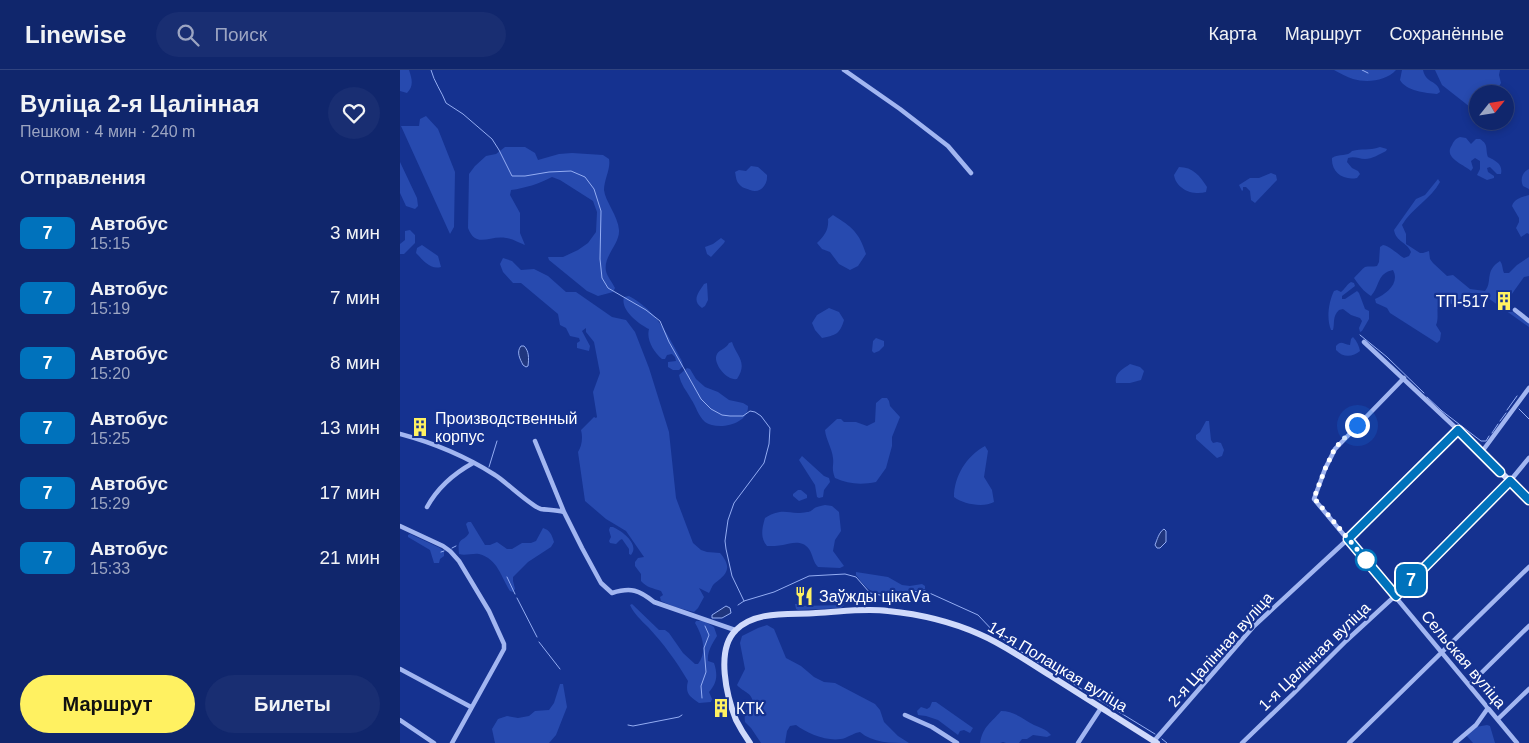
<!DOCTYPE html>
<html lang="ru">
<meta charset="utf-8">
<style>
:root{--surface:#10266c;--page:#192e72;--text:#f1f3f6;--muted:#9ca5c2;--line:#30437f;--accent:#fff161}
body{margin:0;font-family:Arial,sans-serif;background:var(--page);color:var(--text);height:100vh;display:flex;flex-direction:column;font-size:19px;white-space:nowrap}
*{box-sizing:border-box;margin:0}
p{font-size:16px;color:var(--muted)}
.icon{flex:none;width:28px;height:28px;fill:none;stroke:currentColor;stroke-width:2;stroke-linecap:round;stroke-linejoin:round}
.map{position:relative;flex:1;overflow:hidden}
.side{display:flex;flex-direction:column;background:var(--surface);width:400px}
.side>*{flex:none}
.badge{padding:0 10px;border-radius:8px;font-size:18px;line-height:32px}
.needle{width:32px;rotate:60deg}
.buttons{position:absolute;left:1069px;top:15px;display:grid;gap:10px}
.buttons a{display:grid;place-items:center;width:45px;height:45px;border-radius:50%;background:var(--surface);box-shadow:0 2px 8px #0003,0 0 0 1px var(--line);font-size:25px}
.you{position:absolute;width:25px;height:25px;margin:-12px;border:4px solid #fff;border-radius:50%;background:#1a73e8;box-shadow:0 0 0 8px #1a73e833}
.map>.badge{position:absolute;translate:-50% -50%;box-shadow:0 0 0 2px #fff}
h2{padding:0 20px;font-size:19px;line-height:45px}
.round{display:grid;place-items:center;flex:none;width:52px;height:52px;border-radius:26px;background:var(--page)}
.overview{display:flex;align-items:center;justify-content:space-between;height:85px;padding:0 20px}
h1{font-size:24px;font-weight:700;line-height:38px}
.cta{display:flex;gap:10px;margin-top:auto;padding:10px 20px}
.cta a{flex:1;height:58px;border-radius:30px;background:var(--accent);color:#111;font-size:20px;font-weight:700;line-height:58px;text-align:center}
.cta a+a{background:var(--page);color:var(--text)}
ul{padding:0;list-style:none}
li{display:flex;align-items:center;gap:15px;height:65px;padding:0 20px}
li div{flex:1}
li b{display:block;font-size:19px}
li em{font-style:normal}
li .badge{min-width:55px;font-weight:700;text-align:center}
header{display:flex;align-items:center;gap:30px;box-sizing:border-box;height:70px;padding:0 25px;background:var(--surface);border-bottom:1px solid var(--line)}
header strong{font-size:24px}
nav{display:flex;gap:28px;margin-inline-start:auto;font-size:18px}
.search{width:350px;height:45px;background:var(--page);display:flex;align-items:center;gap:12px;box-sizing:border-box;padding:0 18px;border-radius:28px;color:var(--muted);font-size:19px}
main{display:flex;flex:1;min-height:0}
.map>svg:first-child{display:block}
</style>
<header>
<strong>Linewise</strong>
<div class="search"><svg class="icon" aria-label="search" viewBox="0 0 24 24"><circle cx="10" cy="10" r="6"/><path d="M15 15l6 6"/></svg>Поиск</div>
<nav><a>Карта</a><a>Маршрут</a><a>Сохранённые</a></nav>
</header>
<main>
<section class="side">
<div class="overview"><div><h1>Вуліца 2-я Цалінная</h1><p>Пешком · 4 мин · 240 m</p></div><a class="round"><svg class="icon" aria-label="heart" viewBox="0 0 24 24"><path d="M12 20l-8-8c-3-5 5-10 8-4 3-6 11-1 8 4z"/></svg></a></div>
<h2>Отправления</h2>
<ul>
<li><span class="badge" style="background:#0072bc;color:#fff">7</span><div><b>Автобус</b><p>15:15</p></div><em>3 мин</em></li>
<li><span class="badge" style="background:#0072bc;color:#fff">7</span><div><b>Автобус</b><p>15:19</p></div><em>7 мин</em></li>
<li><span class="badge" style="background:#0072bc;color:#fff">7</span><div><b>Автобус</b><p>15:20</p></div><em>8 мин</em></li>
<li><span class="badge" style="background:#0072bc;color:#fff">7</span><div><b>Автобус</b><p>15:25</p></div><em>13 мин</em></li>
<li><span class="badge" style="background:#0072bc;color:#fff">7</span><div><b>Автобус</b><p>15:29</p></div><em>17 мин</em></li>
<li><span class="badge" style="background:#0072bc;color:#fff">7</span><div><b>Автобус</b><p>15:33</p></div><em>21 мин</em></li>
</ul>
<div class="cta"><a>Маршрут</a><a>Билеты</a></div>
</section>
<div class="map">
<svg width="1129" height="673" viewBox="0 0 1129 673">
<rect width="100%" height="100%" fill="#153290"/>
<path fill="#274aaf" d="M0 0H9C12 9 14 16 7 23L0 21Z
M934 0H996C986 11 967 13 953 9 947 7 940 3 934 0Z
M1002 0H1023C1026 14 1038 10 1040 22L1037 24C1026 23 1006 21 1000 10Z
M1035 0H1100L1099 5 1101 13C1094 26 1091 24 1078 24L1077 33 1075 37H1070L1042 15Z
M26 46 38 59 55 102 54 157 50 164 1 56H19L20 49Z
M1060 67 1066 68 1071 74 1076 69H1080C1089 75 1085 78 1088 87 1096 91 1103 94 1101 104H1097L1090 97 1087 98 1088 102 1094 106V108L1087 110 1077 105 1080 99V91L1075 88 1071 91 1073 98 1071 101C1063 94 1043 88 1052 75 1054 71 1055 69 1060 67Z
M105 77H125L135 83 138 90 159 84 172 83 203 85 209 89C211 99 204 109 204 120 205 131 218 146 219 160 220 174 203 186 206 201 207 206 212 212 215 218L213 222 198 226 187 221 149 190 148 187H163L178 180 188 173 196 162 197 142 193 131 160 110 152 107C138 114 126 118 111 120L110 125 120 143V163L125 175C119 173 113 169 106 168 89 165 76 179 68 158L69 104 75 96 86 86 96 84Z
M980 77 987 79 986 81C980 84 972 89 965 89 959 89 955 86 948 88L947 92 952 98 958 101 960 104 957 108C943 111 931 102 932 88 939 83 948 87 952 81 962 78 968 81 980 77Z
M0 92 17 128 18 136 15 139 6 136 0 123Z
M351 96 358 97 367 105C368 115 360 124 350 120 345 118 342 118 339 114 336 111 336 106 335 102L339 100 346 101Z
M779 97C793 97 800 106 807 117L806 122C793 126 776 119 774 105Z
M1129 99V119L1123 116C1120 110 1122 102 1129 99Z
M871 103 876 105 877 110 855 133 851 130 850 121 846 117H843V120L842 121 839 115 850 108H859Z
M1038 109 1040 112C1031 129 1012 138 1002 155L1006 164V174L1020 183H1023L1029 181 1030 189 1033 193 1047 206 1053 205 1070 219 1085 221C1093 212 1084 201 1100 191 1103 195 1102 198 1104 203H1109L1117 195 1129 187V206L1124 207 1109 228 1104 225 1100 227 1099 230 1101 234 1129 253V257L1081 223H1068L1058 231 1052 234 1042 230C1034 236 1040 247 1036 255L1041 263 1040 270 1037 273 990 243 987 238 976 233 975 229C987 224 1000 213 993 200 977 203 980 216 971 226 964 222 958 214 954 208 956 206 963 198 965 197 968 196 973 197 977 196L979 192 980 177 983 175C990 176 997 184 1004 188L1009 186 1011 182C1007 172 996 172 994 160L1016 129 1025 125Z
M1129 125V164L1127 163 1121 167 1116 158 1119 152V148L1112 136C1114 129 1122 127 1129 125Z
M433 145C452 157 459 162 466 184L458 196 450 200 439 194 430 182 422 179 417 173C425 165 429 159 428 149Z
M10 160 15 165V173L4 184H0V174L5 170V161Z
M321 168 325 171 324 173 311 187 307 184 305 177 313 174Z
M22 175 38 186 41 197C30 200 23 190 16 183L17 178Z
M103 188 112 191 121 200 134 199 148 206 166 222H176L212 247 226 250 235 262 249 298 269 362 276 428 293 473 301 480 307 482 320 483C332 497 328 504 315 513 312 515 311 520 309 523L299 518 304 527 298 538 294 542 275 537 261 531 260 527 263 525 261 521C253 518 247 518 241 511V504L235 496V492L238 488 244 487 226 461 206 449 185 431 178 382C182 376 183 367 181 360L194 347 196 348 197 347 193 322 200 303 194 272 186 262V258L182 261 190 276 189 281 177 278V273L180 271 179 268 170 266 166 258 160 255 158 244 121 213H113L103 202 100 194Z
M951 212 954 213 955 216 942 226V229H945L957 221 959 223 965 239 969 241V249L962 261 960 262 959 258 962 251 960 248 951 245 943 239 939 240C932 247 935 253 933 260H931C926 248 929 231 934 221L937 220 941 222C945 219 947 214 951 212Z
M307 213 308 230 305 236 302 238C291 230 299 222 304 214Z
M229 226C258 242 267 264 282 291L283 296 279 300H273L268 297V292L276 291 275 287 272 284 267 285 265 289H262C254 282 246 270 249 259 239 254 220 240 224 227Z
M429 238 439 242 444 250C440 264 436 265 422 268L415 260 412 253 417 245Z
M953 267C957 271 959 276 960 281 953 287 943 288 936 280V276C941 270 943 274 950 275L951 269Z
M476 268 484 271V276L479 281 474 283 472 281 473 271Z
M332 272C337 287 348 292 337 309 326 311 312 292 317 284 320 279 326 279 329 273Z
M730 294 740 297 744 301 741 310 730 313H716C714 303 723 299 730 294Z
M287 298 290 299 296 309 305 317 318 322 329 330 343 333 348 336C349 355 317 361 305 352 298 346 296 336 291 329 286 320 281 315 279 305Z
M482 328H487L489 331 490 336 500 347 492 367V376L486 398 476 412C461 415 448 414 435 408 431 398 434 396 433 388 432 378 426 370 425 360L437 349H441L444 352H456L467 356 475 352 476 333Z
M806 351H809L811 370 813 373 817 372 821 373 824 380 822 386 817 388 796 369V365L800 362Z
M585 376 588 381 584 407 592 420 594 432C583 438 563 434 554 427 554 407 566 386 585 376Z
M402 386 424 406 429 408 430 412 424 420 423 427 419 428 417 427 415 415 399 390Z
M398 420H401L407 425V428L399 431 393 426V424Z
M425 435 432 436 439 442 441 461 435 470 433 481 444 496 440 498 418 497C413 492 413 485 409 479 402 470 392 473 383 475 378 476 372 476 367 476 360 468 362 458 365 448 385 436 388 446 407 442 412 442 413 438 417 437 419 436 422 436 425 435Z
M68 452H71L85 475H90L97 472 107 479H112L122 473H131L136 471 143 458C150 460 152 465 154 472L151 477 128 492 113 507V511L115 519 113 522 110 521C101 507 98 489 79 484 73 483 65 486 59 484 57 466 63 473 69 463L66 454Z
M210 457H213C222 461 240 474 231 485L229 484V479L222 469 220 470 216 474 210 473 209 471 211 467 209 460Z
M10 464 40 478 44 481V486L40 489 39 493H34L30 480 8 467V465Z
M456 502 488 507 502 515 510 516 522 514 525 516V519C511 521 483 527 470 520 465 517 460 510 456 505Z
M232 534 259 560H265L269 563 283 583 295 594H298C308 581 302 565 295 553L296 551H304L314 557 317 566C312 574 307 582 308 591L314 593C318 605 317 613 309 622L312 629 311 632 299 633C289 626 285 623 288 611 277 592 263 573 248 557 241 550 234 544 230 535Z
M395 534H399L400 536 444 535 441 538 398 540 396 539Z
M367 555 374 559 386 588 401 596 414 607 424 612 435 613 475 634 480 640 484 652 498 666 509 673C490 673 473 673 460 662 454 663 450 666 445 668 430 673 408 664 396 655L390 656 387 661 385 673H361L351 658 345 652C344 644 345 639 353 635 353 622 344 623 337 615L345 599 340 573 342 566 358 558Z
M160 614H163L167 637 156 665 149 673H95L92 659 98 649 107 646 118 648 129 646 135 641 149 640 154 633Z
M532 632H536L573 658 570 663 564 660 560 661 558 665 538 650 526 646 518 645 517 641 521 637 527 639 530 637Z
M601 641C614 641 623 649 634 655 641 658 646 659 651 665L647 667 633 665 627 669H622L619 673H606L603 672 600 673H580C583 656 591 653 601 641Z
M1087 655 1090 656 1095 673H1073L1066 665 1076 657Z"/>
<path fill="#20367e" stroke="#94adf3" d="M121 276H124C129 281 129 288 128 296L126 297 123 295C120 289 116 282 121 276Z
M764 459 766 461V472L760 478H757L755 475C757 470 759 462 764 459Z
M326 536 330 538 331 543 322 548H312V545Z"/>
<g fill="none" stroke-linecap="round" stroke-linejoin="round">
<path stroke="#94adf3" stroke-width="1" d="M31 0C34 12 42 22 46 33L63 44 92 69 99 80 112 106H125L149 102 171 101 185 107 194 119 201 141 200 189 202 208 208 218 246 240 260 251 269 272 301 329 311 339 322 345 330 346H343L350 341 355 342 361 346 370 358 369 374 364 393 334 433 328 450 325 471 326 479 332 506 344 531
M962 0 968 3
M960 265 987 287 1024 323
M1027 327 1042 341 1081 371H1086L1089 366
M1119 339 1129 349
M1107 340 1117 326
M1100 351 1106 343
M1092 363 1098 354
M89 397 97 371
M52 478 56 476
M41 482 44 481
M107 507 115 524
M117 528 137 567
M338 535 344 531 374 522 409 506 445 504 456 507 470 523 485 526 510 522 525 521 578 545 596 564 626 585 755 664
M139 572 160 599
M302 628 301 616 306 602 304 578 309 565 305 556
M228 655 233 656 279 647 282 645
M762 669 767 673"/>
<path stroke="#a2b6f1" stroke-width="4.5" d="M444 0 500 39 548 76 571 103
M1115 240 1129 251
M1004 308 935 379 925 399 914 429 1117 673
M0 364C34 373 65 386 95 405 105 411 132 437 141 439 148 440 156 440 164 442
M135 371 164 442 182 478 201 513 212 523C231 517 239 520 254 532L335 560
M1081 383 1129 318
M27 437C38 417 53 404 73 393
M0 456 43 476 50 481 59 491 89 541 104 574V579L98 590 52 673
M0 599 71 637
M1069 615 1129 556
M505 645 532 657 557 673
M1098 649 1129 619
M0 650 34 673
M754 671 854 556 948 469 1058 360 964 272
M678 673 701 638
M842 673 893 624 946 571 996 525 1110 411 1129 388
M949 673 1129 497
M1055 673 1076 655 1088 638"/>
<path stroke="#d0dafb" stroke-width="6" d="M1058 360 1129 430
M350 673C345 666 340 658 336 650 327 627 315 580 336 560 356 540 391 545 416 543 440 542 464 538 488 541 518 544 552 552 579 564 605 575 628 592 651 606 687 629 722 651 757 673"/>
</g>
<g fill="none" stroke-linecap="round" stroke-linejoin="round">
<g stroke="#fff" stroke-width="11">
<path id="line" d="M1100 402 1058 360 948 469 996 526 1110 411 1129 430"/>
</g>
<use href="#line" stroke="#0072bc" stroke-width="8"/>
<path stroke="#fff" stroke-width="5" stroke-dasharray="0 9" d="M957 355 935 378 925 399 914 428 966 490"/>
</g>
<defs>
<g id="building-bare" transform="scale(1.5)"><path d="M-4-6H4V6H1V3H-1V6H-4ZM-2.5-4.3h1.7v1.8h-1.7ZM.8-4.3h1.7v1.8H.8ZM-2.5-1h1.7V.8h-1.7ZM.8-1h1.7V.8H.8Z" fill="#fff161" stroke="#153290" stroke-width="2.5" paint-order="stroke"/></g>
<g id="restaurant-bare" transform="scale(1.5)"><path d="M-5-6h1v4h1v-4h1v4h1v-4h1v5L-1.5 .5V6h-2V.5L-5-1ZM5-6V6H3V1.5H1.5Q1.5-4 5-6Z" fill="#fff161" stroke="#153290" stroke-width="2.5" paint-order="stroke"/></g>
</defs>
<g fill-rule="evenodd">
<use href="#building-bare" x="1104" y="231"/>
<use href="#building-bare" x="20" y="357"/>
<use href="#restaurant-bare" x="404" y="526"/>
<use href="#building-bare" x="321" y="638"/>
</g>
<circle fill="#fff" stroke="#0072bc" stroke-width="2.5" cx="966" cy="490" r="10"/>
<g text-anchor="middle" stroke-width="4.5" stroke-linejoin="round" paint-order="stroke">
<g font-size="16" fill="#fff" stroke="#153290" text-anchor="start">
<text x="1089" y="237" text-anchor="end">ТП-517</text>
<text x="35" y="354">Производственный<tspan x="35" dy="18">корпус</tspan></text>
<text x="419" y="532">Заўжды цікаVа</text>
<text x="336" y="644">КТК</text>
</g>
<g font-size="16" fill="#fff" stroke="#153290">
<text transform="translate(820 579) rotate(-48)" y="6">2-я Цалінная вуліца</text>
<text transform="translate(914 586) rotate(-44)" y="6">1-я Цалінная вуліца</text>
<text transform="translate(1064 589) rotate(50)" y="6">Сельская вуліца</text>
<text transform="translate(658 596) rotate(31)" y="6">14-я Полацкая вуліца</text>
</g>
</g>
</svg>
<div class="buttons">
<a><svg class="needle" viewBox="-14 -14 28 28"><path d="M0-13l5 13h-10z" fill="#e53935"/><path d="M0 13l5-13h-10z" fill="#9ca5c2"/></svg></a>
</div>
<div class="you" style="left:957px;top:355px"></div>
<b class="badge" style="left:1011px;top:510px;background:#0072bc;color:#fff">7</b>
</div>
</main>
